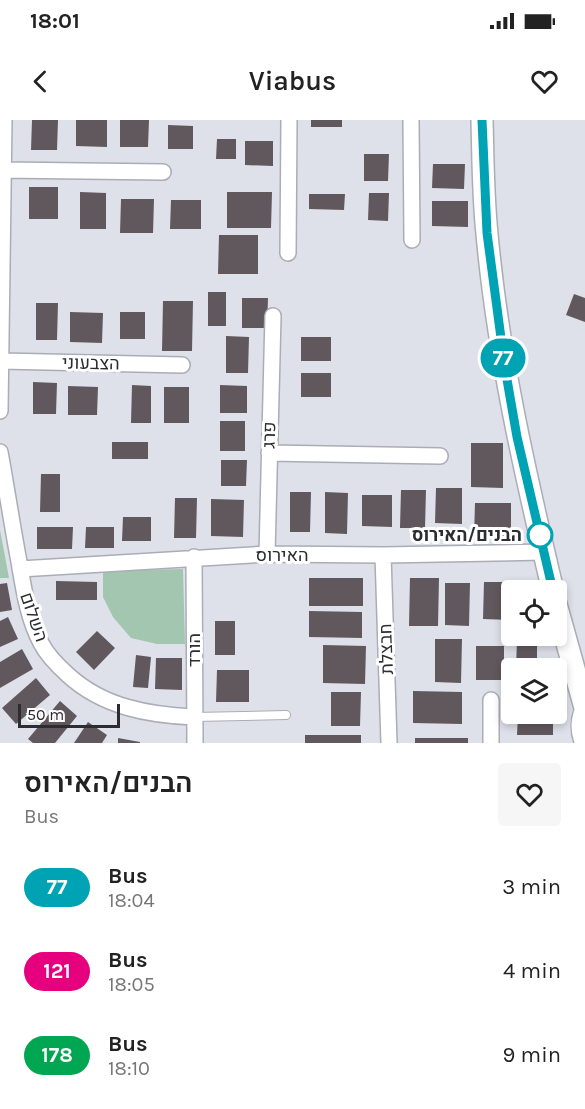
<!DOCTYPE html>
<meta charset="utf-8">
<style>
:root{--surface:#fff;--page:#f6f6f6;--text:#222;--muted:#767676}
body{margin:0;font-family:Karla,Heebo,sans-serif;background:var(--page);color:var(--text);height:100vh;display:flex;flex-direction:column;font-size:22px;white-space:nowrap}
*{box-sizing:border-box;margin:0}
p{font-size:20px;color:var(--muted)}
.icon{flex:none;width:33px;height:33px;fill:none;stroke:currentColor;stroke-width:2;stroke-linecap:round;stroke-linejoin:round}
.map{position:relative;height:623px;overflow:hidden}
.sheet{display:flex;flex-direction:column;background:var(--surface);flex:1}
.sheet>*{flex:none}
.badge{padding:0 12px;border-radius:20px;font-size:21px;line-height:39px}
.buttons{position:absolute;left:501px;top:460px;display:grid;gap:12px}
.buttons a{display:grid;place-items:center;width:66px;height:66px;border-radius:6px;background:var(--surface);box-shadow:0 3px 9px #0003;font-size:30px}
.scale{position:absolute;left:18px;bottom:15px;width:102px;box-sizing:border-box;padding-left:6px;border:3px solid #2c2d31;border-top:0;font-size:16px;line-height:21px;white-space:nowrap;color:#2c2d31;-webkit-text-stroke:4px #fff;paint-order:stroke}
.map>.badge{position:absolute;translate:-50% -50%;box-shadow:0 0 0 3px #fff}
.round{display:grid;place-items:center;flex:none;width:63px;height:63px;border-radius:6px;background:var(--page)}
.headline{display:flex;align-items:center;justify-content:space-between;height:102px;padding:0 24px}
h1{font-size:28px;font-weight:600;line-height:45px}
ul{padding:0;list-style:none}
li{display:flex;align-items:center;gap:18px;height:84px;padding:0 24px}
li div{flex:1}
li b{display:block;font-size:22px}
li em{font-style:normal}
li .badge{min-width:66px;font-weight:700;text-align:center}
.status{display:flex;justify-content:space-between;align-items:center;height:42px;padding:0 30px;background:var(--surface);direction:ltr}
.status svg{height:16px;fill:currentColor}
header{display:flex;justify-content:space-between;align-items:center;height:78px;padding:0 24px;background:var(--surface);font-size:27px;font-weight:600}
.map>svg:first-child{display:block}
</style>
<div class="status"><b>18:01</b><svg viewBox="0 0 49 12"><path d="M0 12V9h3v3zM5 12V6h3v6zM10 12V3h3v9zM15 12V0h3v12zM26 1h20v11H26zM47 4h2v5h-2z"/></svg></div>
<header><svg class="icon" aria-label="back" viewBox="0 0 24 24"><path d="M15 5l-7 7 7 7"/></svg>Viabus<svg class="icon" aria-label="heart" viewBox="0 0 24 24"><path d="M12 20l-8-8c-3-5 5-10 8-4 3-6 11-1 8 4z"/></svg></header>
<div class="map">
<svg width="585" height="623" viewBox="0 0 585 623">
<rect width="100%" height="100%" fill="#dee0ea"/>
<path fill="#a2c6af" d="M0 410 9 458H0Z
M183 449 185 524H157L131 518 113 497 103 477V451Z"/>
<path fill="#61585e" d="M32 0H58L57 30H31Z
M76 0H107V27L76 26Z
M120 0H149L148 27H120Z
M311 0H342V7H311Z
M168 5 193 6V29H168Z
M217 19H236V39H216Z
M245 21H273V46L245 45Z
M364 34H389L388 61H364Z
M433 44H465L464 69 432 68Z
M29 67H58V99H29Z
M80 72 106 73V109H80Z
M227 72H272L271 108H227Z
M369 73H389L388 101 368 100Z
M309 74H345L344 90 309 89Z
M121 79H154L153 113H120Z
M171 80H201V109H170Z
M432 81H468V107L432 106Z
M219 115H258V154H218Z
M208 172H226V206H208Z
M574 174 585 178V202L566 195Z
M242 178H268L267 208H242Z
M163 181H193L192 231H162Z
M36 183H58L57 220H36Z
M70 192 103 193 102 223 70 222Z
M120 192H145V219H120Z
M226 216 249 217 248 253H226Z
M301 217H331V241H301Z
M301 253H331V277H301Z
M33 262 57 263 56 294H33Z
M132 265 151 266V303H131Z
M220 265 247 266V293H220Z
M68 266 98 267 97 295H68Z
M164 267H189V303H164Z
M220 301H245V331H220Z
M112 322H148V339H112Z
M471 323H503V368L471 367Z
M221 340H247L246 366H221Z
M41 354H60V392H40Z
M436 368H462V404L435 403Z
M401 370H426L425 408H400Z
M290 372H311L310 412H290Z
M325 372 348 373 347 414 325 413Z
M362 375H392V407L362 406Z
M175 378H197L196 418H174Z
M211 379 244 380 243 417 211 416Z
M475 383H511V418H474Z
M123 397H151V421H122Z
M37 407H73L72 429H37Z
M86 407H114V428H85Z
M309 458H363V486H309Z
M410 458H439L438 506H409Z
M56 461 97 462V480H56Z
M484 462H524V471H512V500L483 499Z
M7 463 12 490 0 492V464Z
M445 463H470L469 506 445 505Z
M309 491 362 492V518L309 517Z
M8 497 18 519 0 527V501Z
M215 501H235V535H215Z
M97 511 115 528 94 550 76 532Z
M435 519H462L461 563 435 562Z
M517 519H537V549H516Z
M323 525 366 526 365 564 323 563Z
M476 526H504V560H476Z
M22 529 33 549 0 568V542Z
M136 535 151 537 148 568 133 567Z
M156 538H182V570L155 569Z
M217 550H249V582H216Z
M36 558 50 575 16 604 2 588Z
M413 571 462 572V604L413 603Z
M331 572H361L360 606H331Z
M60 581 77 596 55 623H33L28 619Z
M518 594H553V615H517Z
M88 602 107 615 102 623H74Z
M305 615H361V623H305Z
M118 618 140 622V623H118Z
M415 618H468V623H415Z"/>
<g fill="none" stroke-linecap="round" stroke-linejoin="round">
<g stroke="#abadb6" stroke-width="10">
<path id="lane" d="M194 597 286 595"/>
</g>
<g stroke="#abadb6" stroke-width="18">
<path id="street" d="M411 0 412 120
M3 50 163 52
M288 133 289 0
M1 241 182 245
M0 291 4 0
M0 332C6 365 11 398 17 431 23 462 26 495 41 523 47 535 58 546 68 555 103 587 148 595 194 597
M269 333 440 336
M267 434 273 196
M383 435 389 623
M194 437 195 623
M20 449 267 434 383 435 544 432
M491 580V623"/>
</g>
<g stroke="#abadb6" stroke-width="24">
<path id="secondary" d="M482 0C483 38 483 76 487 114 498 235 525 353 553 471
M556 484 585 588
M585 591C581 602 581 610 585 621"/>
</g>
<use href="#lane" stroke="#fff" stroke-width="8"/>
<use href="#street" stroke="#fff" stroke-width="15"/>
<use href="#secondary" stroke="#fff" stroke-width="21"/>
</g>
<g fill="none" stroke-linecap="round" stroke-linejoin="round">
<g stroke="#fff" stroke-width="14">
<path id="line" d="M482 0 487 113 505 248 517 317 553 471"/>
</g>
<use href="#line" stroke="#00a3b4" stroke-width="9"/>
</g>
<circle fill="#fff" stroke="#00a3b4" stroke-width="3" cx="540" cy="415" r="12"/>
<g text-anchor="middle" stroke-width="6" stroke-linejoin="round" paint-order="stroke">
<g font-size="18" fill="#2c2d31" stroke="#fff">
<text transform="translate(91 243) rotate(1)" y="6">הצבעוני</text>
<text transform="translate(269 315) rotate(-88)" y="6">פרג</text>
<text x="282" y="441">האירוס</text>
<text transform="translate(34 497) rotate(71)" y="6">השלום</text>
<text transform="translate(386 529) rotate(-92)" y="6">חבצלת</text>
<text transform="translate(194 530) rotate(-90)" y="6">הורד</text>
</g>
<g font-size="18" font-weight="bold" fill="#2c2d31" stroke="#fff" text-anchor="end">
<text x="522" y="421">הבנים/האירוס</text>
</g>
</g>
</svg>
<div class="buttons">
<a><svg class="icon" aria-label="locate" viewBox="0 0 24 24"><circle cx="12" cy="12" r="6"/><path d="M12 2v4M12 18v4M2 12h4M18 12h4"/></svg></a>
<a><svg class="icon" aria-label="layers" viewBox="0 0 24 24"><path d="M12 4l9 5-9 5-9-5zM3 14l9 5 9-5"/></svg></a>
</div>
<div class="scale">50 m</div>
<b class="badge" style="left:503px;top:238px;background:#00a3b4;color:#fff">77</b>
</div>
<section class="sheet">
<div class="headline"><div><h1>הבנים/האירוס</h1><p>Bus</p></div><a class="round"><svg class="icon" aria-label="heart" viewBox="0 0 24 24"><path d="M12 20l-8-8c-3-5 5-10 8-4 3-6 11-1 8 4z"/></svg></a></div>
<ul>
<li><span class="badge" style="background:#00a3b4;color:#fff">77</span><div><b>Bus</b><p>18:04</p></div><em>3 min</em></li>
<li><span class="badge" style="background:#e6007e;color:#fff">121</span><div><b>Bus</b><p>18:05</p></div><em>4 min</em></li>
<li><span class="badge" style="background:#00a651;color:#fff">178</span><div><b>Bus</b><p>18:10</p></div><em>9 min</em></li>
</ul>
</section>
